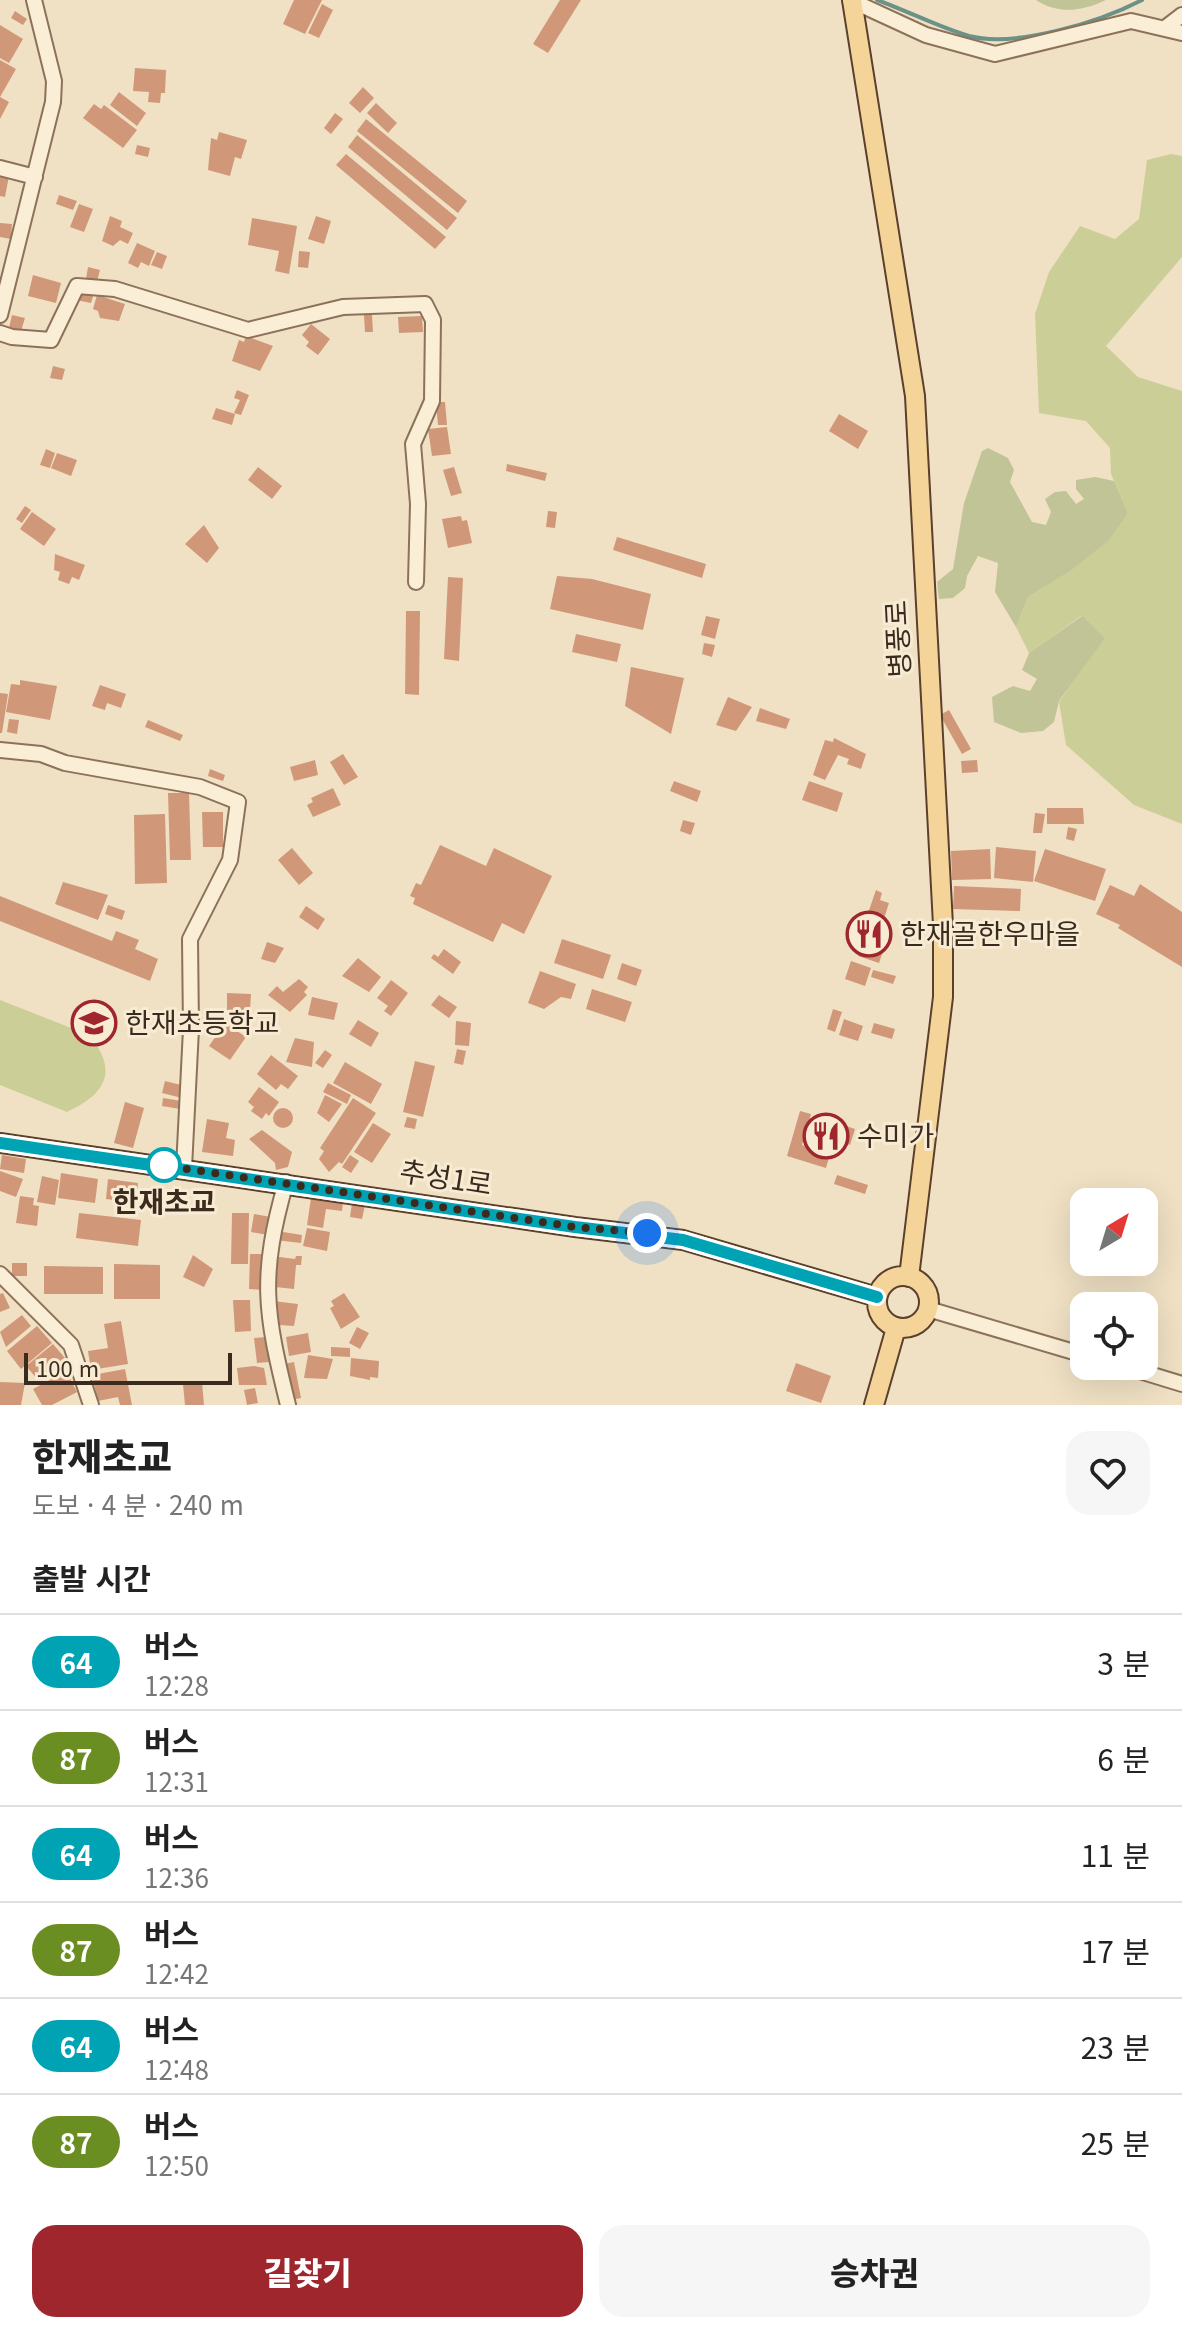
<!DOCTYPE html>
<html lang="ko">
<meta charset="utf-8">
<style>
:root{--surface:#fff;--page:#f6f6f6;--text:#222;--muted:#767676;--line:#e0e0e0;--accent:#9e262c}
body{margin:0;font-family:Georgia,"Noto Sans KR",serif;background:var(--page);color:var(--text);height:100vh;display:flex;flex-direction:column;font-size:30px;white-space:nowrap}
*{box-sizing:border-box;margin:0}
p{font-size:26px;color:var(--muted)}
.icon{flex:none;width:44px;height:44px;fill:none;stroke:currentColor;stroke-width:2;stroke-linecap:round;stroke-linejoin:round}
.map{position:relative;height:1405px;overflow:hidden}
.sheet{display:flex;flex-direction:column;background:var(--surface);flex:1}
.sheet>*{flex:none}
.badge{padding:0 16px;border-radius:26px;font-size:28px;line-height:52px}
.needle{width:52px;rotate:38deg}
.tools{position:absolute;left:1070px;top:1188px;display:grid;gap:16px}
.tools a{display:grid;place-items:center;width:88px;height:88px;border-radius:16px;background:var(--surface);box-shadow:0 8px 32px #0002;font-size:40px}
.scale{position:absolute;left:24px;bottom:20px;width:208px;box-sizing:border-box;padding-left:8px;border:4px solid #3b2b1e;border-top:0;font-size:22px;line-height:28px;white-space:nowrap;color:#3b2b1e;-webkit-text-stroke:6px #f7ebd4;paint-order:stroke}
.you{position:absolute;width:40px;height:40px;margin:-20px;border:6px solid #fff;border-radius:50%;background:#1a73e8;box-shadow:0 0 0 12px #1a73e833}
.map>.badge{position:absolute;translate:-50% -50%;box-shadow:0 0 0 4px #fff}
h2{padding:0 32px;font-size:30px;line-height:72px}
.round{display:grid;place-items:center;flex:none;width:84px;height:84px;border-radius:24px;background:var(--page)}
.headline{display:flex;align-items:center;justify-content:space-between;height:136px;padding:0 32px}
h1{font-size:38px;font-weight:800;line-height:60px}
.button{display:flex;gap:16px;margin-top:auto;padding:16px 32px}
.button a{flex:1;height:92px;border-radius:24px;background:var(--accent);color:#fff;font-size:32px;font-weight:800;line-height:92px;text-align:center}
.button a+a{background:var(--page);color:var(--text)}
ul{padding:0;list-style:none}
li{display:flex;align-items:center;gap:24px;height:96px;padding:0 32px;border-top:2px solid var(--line)}
li div{flex:1}
li b{display:block;font-size:30px}
li em{font-style:normal}
li .badge{min-width:88px;font-weight:700;text-align:center}
.map>svg:first-child{display:block}
</style>
<div class="map">
<svg width="1182" height="1405" viewBox="0 0 1182 1405">
<rect width="100%" height="100%" fill="#f0e1c4"/>
<path fill="#cbcf97" d="M1171 154 1182 156V257L1106 346 1138 377 1182 391V824L1134 805 1066 745 1059 702 1104 637 1081 616 1029 653 1016 627 1028 597 1069 572 1128 513 1111 474 1110 448 1086 421 1039 413 1035 314 1049 272 1080 226 1115 239 1139 219 1147 160Z
M0 1000 89 1035C119 1071 106 1094 67 1112L0 1085Z"/>
<path fill="#c0c496" d="M1036 0H1106C1083 11 1059 15 1036 0Z
M988 448 1008 458 1014 470 1010 482 1032 522 1046 525 1051 512 1045 499 1055 492 1066 491 1076 504 1084 499 1076 489V480L1095 477 1114 481 1128 513 1109 540 1069 572 1028 597 1016 627 995 592 998 563 978 556 967 576 965 588 953 598 939 599 937 582 953 569 964 503 982 451Z
M1082 616 1105 638 1059 701 1054 722 1043 731 1021 733 994 722 992 697 1013 686 1030 691 1037 679 1022 670 1029 653Z"/>
<g fill="none" stroke-linecap="round" stroke-linejoin="round">
<path stroke="#6c9287" stroke-width="4" d="M877 0C908 11 938 27 969 36 1016 48 1100 22 1142 0"/>
</g>
<path fill="#d09878" d="M294 0H322L305 34 283 24Z
M560 0H581L548 53 533 44Z
M322 4 333 10 319 38 308 33Z
M15 11 27 19 23 25 11 18Z
M0 25 23 39 9 63 0 58Z
M0 60 16 69 0 97 9 102 0 119Z
M135 68 166 70 165 93H161L160 103 148 102 149 92 133 91Z
M363 87 374 98 360 113 349 103Z
M119 92 146 113 137 126 110 105Z
M376 103 397 123 388 133 367 113Z
M94 104 101 109 104 105 137 130 123 148 83 118Z
M335 113 343 119 331 134 324 128Z
M366 119 467 201 458 213 357 131Z
M219 132 247 140 241 159 235 157 230 176 208 170 211 138 217 140Z
M357 135 457 218 447 230 348 147Z
M137 145 150 148 148 157 135 154Z
M346 154 446 237 435 249 336 165Z
M0 174 9 176 5 197 0 196Z
M59 195 77 201 73 210 56 204Z
M79 204 93 209 84 232 70 227Z
M110 216 122 221 120 227 133 233 128 244 120 240 113 246 102 241Z
M316 216 331 221 324 244 308 239Z
M252 218 297 226 289 274 275 271 279 251 248 245Z
M0 223 12 224 11 239 0 237Z
M137 243 155 251 149 266 141 262 138 268 128 263Z
M299 251 310 252 308 268 298 267Z
M157 252 167 256 162 269 151 265Z
M88 267 100 270 97 281 86 279Z
M33 275 61 283 56 303 28 296Z
M81 291 94 293 91 303 76 300Z
M97 295 125 304 119 321 100 318 98 311 93 309Z
M12 315 25 318 21 331 9 328Z
M364 315H372L373 332H365Z
M422 316 423 332 399 333 398 317Z
M311 324 330 339 318 355 306 346 309 342 302 335Z
M246 336 273 346 260 371 232 361 239 340 244 342Z
M53 366 65 369 62 380 50 378Z
M237 390 249 395 241 415 234 413 240 400 234 398Z
M436 402H445L447 425H438Z
M216 408 235 414 232 425 212 419Z
M839 414 868 431 858 449 829 431Z
M447 427 451 454 432 456 428 429Z
M46 449 55 453 50 468 40 465Z
M57 453 77 460 71 476 51 468Z
M507 464 547 473 545 481 506 471Z
M258 467 282 486 272 499 248 480Z
M454 467 462 493 451 496 443 470Z
M25 506 31 510 22 523 16 519Z
M548 511 557 512 555 528 546 527Z
M32 512 56 529 44 546 20 529Z
M461 516 462 521 467 520 472 543 448 548 442 519Z
M204 525 219 548 207 563 185 544Z
M617 537 706 564 702 578 613 550Z
M55 554 85 565 79 580 72 577 69 584 58 580 60 572 54 570Z
M557 576 592 579 651 594 643 630 550 609Z
M448 577 463 578 459 661 444 659Z
M406 611H420L419 695 405 694Z
M706 616 720 619 715 639 701 635Z
M576 634 621 644 617 662 572 652Z
M704 643 715 645 712 657 702 654Z
M631 667 684 678 671 734 625 706Z
M20 680 57 686 50 720 6 712 11 684 20 685Z
M100 685 126 694 121 708 107 703 105 710 92 706Z
M0 693 8 694 2 733H0Z
M728 697 752 707 736 731 716 725Z
M760 708 790 719 786 729 756 721Z
M949 710 971 749 962 754 940 715Z
M9 719 19 720 17 734 7 732Z
M148 720 183 735 180 741 145 727Z
M834 738 866 754 861 769 847 764 849 759 838 755 825 780 813 775 825 740 833 742Z
M343 754 358 777 344 785 330 762Z
M315 760 318 775 294 781 290 767Z
M977 760 978 772 962 773 961 761Z
M210 769 225 775 223 781 208 776Z
M674 781 701 791 697 802 670 791Z
M809 781 843 793 837 812 802 800Z
M333 788 341 805 313 817 307 805 313 802 311 798Z
M168 793H189L191 860H170Z
M1047 808H1083L1084 824H1047Z
M202 812H223V847H203Z
M1035 813 1045 814 1042 833H1033Z
M165 814 167 883 135 884 134 815Z
M683 820 695 823 691 835 680 831Z
M1068 827 1077 829 1074 841 1066 839Z
M440 845 486 866 494 848 552 876 524 934 502 923 493 942 413 904 415 898 410 896 416 883 421 885Z
M996 847 1036 851 1033 882 994 878Z
M292 848 313 873 299 885 278 860Z
M990 849 991 879 952 880 951 851Z
M1045 849 1106 869 1095 901 1034 881Z
M63 882 108 895 98 920 55 904Z
M1140 884 1182 912V967L1118 928 1120 925 1096 914 1110 885 1134 896Z
M954 886 1021 889 1020 911 953 909Z
M876 890 882 893 880 900 889 903 881 928 865 922Z
M0 896 112 941 116 931 139 940 135 949 158 959 150 981 0 921Z
M108 905 125 911 122 920 105 914Z
M306 906 325 919 318 930 299 917Z
M869 926 889 933 879 963 858 956Z
M562 939 611 955 603 979 554 963Z
M267 942 284 948 275 963 261 959Z
M444 949 461 962 453 974 431 958 434 954 438 957Z
M358 958 381 977 369 992 342 976Z
M851 961 871 968 865 986 845 979Z
M622 963 642 970 636 986 617 979Z
M873 970 896 976 893 984 871 977Z
M540 971 576 984 571 999 561 997 544 1009 528 1003Z
M299 979 308 987 304 992 307 995 290 1012 268 995 277 986 283 992Z
M391 980 408 993 391 1016 384 1011 388 1006 377 998Z
M592 989 632 1002 625 1022 586 1009Z
M227 993 251 994 250 1011 227 1010Z
M439 995 457 1007 449 1018 431 1005Z
M312 997 338 1003 334 1020 308 1015Z
M833 1009 842 1012 835 1032 827 1029Z
M844 1019 863 1026 858 1041 839 1035Z
M358 1020 379 1033 371 1047 349 1034Z
M456 1021 471 1023 469 1046 455 1045Z
M225 1023 246 1037 230 1060 209 1046Z
M874 1023 895 1029 892 1039 871 1033Z
M295 1038 314 1042 312 1067 286 1062Z
M457 1049 466 1051 463 1065 454 1063Z
M325 1050 332 1055 323 1068 315 1063Z
M271 1055 298 1076 288 1089 281 1084 276 1090 257 1074Z
M415 1061 435 1066 423 1117 403 1112Z
M345 1062 382 1084 371 1104 333 1083Z
M165 1081 185 1086 182 1098 162 1093Z
M328 1083 351 1095 347 1104 323 1092Z
M259 1087 279 1102 269 1116 266 1113 262 1119 251 1111 254 1107 248 1102Z
M325 1095 342 1104 329 1122 317 1113Z
M163 1098 182 1101 180 1109 162 1106Z
M353 1098 376 1113 342 1164 339 1162 329 1172 319 1159 324 1151 320 1148Z
M125 1102 144 1108 133 1148 114 1143Z
M273 1118a10 10 0 1 1 20 0a10 10 0 1 1-20 0Z
M800 1111 811 1114 802 1145 830 1154 826 1168 787 1156Z
M407 1117 417 1119 415 1129 404 1127Z
M820 1117 855 1129 850 1145 833 1139 829 1152 811 1145Z
M207 1119 229 1123 226 1138 235 1140 233 1156 202 1152Z
M373 1123 391 1134 372 1163 354 1152Z
M262 1130 292 1152 288 1167 276 1170 275 1163 249 1139Z
M2 1155 26 1159 24 1173 0 1169Z
M350 1155 359 1161 351 1173 342 1167Z
M0 1171 23 1179 16 1197 0 1191Z
M61 1173 98 1179 95 1203 58 1198Z
M837 1175 868 1185 865 1194 834 1184Z
M42 1176 59 1180 55 1205 37 1202Z
M108 1179 138 1183 136 1203 106 1199Z
M20 1196 34 1198 33 1205 39 1206 37 1226 16 1223Z
M311 1198 343 1202 342 1211 326 1209 323 1228 307 1225Z
M352 1203 365 1205 362 1219 350 1217Z
M79 1213 141 1220 138 1246 76 1238Z
M232 1213H249L248 1264H231Z
M254 1214 271 1217 268 1235 251 1232Z
M307 1228 330 1232 327 1251 303 1246Z
M277 1231 302 1235 301 1243 275 1240Z
M250 1254H263V1290L249 1289Z
M193 1255 213 1269 204 1287 183 1277Z
M272 1256 295 1259 296 1256H302L301 1265H296L294 1289 275 1287 277 1272 272 1271Z
M12 1263H27V1276H12Z
M114 1264 160 1265V1299H114Z
M44 1266 103 1267V1294H44Z
M3 1293 10 1308 0 1312V1294Z
M344 1293 360 1317 341 1329 330 1308 334 1306 331 1301Z
M233 1300H250L251 1331 235 1332Z
M273 1301 298 1304 294 1326 279 1325 271 1318Z
M22 1315 31 1326 6 1347 0 1332Z
M121 1321 128 1364 91 1370 88 1351 108 1348 104 1324Z
M37 1326 52 1343 21 1369 7 1351Z
M357 1327 369 1333 360 1349 349 1343Z
M308 1333 311 1352 289 1356 286 1337Z
M267 1337 269 1362 257 1363 254 1338Z
M53 1344 65 1358 38 1380 26 1366Z
M331 1347 350 1348V1357L331 1356Z
M308 1355 333 1359 327 1379 304 1378Z
M351 1358 379 1361 378 1378 370 1377V1380L350 1376Z
M294 1362 301 1398 291 1400 284 1364Z
M796 1363 831 1376 821 1403 786 1391Z
M254 1366 264 1368 267 1385H239L237 1368Z
M125 1369 132 1405H120L118 1397 98 1401 92 1375Z
M66 1371 77 1392 52 1405H42L33 1389Z
M0 1382 25 1383 21 1405H0Z
M202 1382 204 1405H185L183 1384Z
M255 1388 258 1403 247 1405 244 1390Z"/>
<g fill="none" stroke-linecap="round" stroke-linejoin="round">
<g stroke="#8c7259" stroke-width="18">
<path id="minor" d="M850 0 926 35 995 54 1131 21 1182 33
M1165 28 1182 15
M0 168 35 177
M0 315 53 102 54 81 34 0
M0 333 12 337 51 340 77 286 115 289 248 330 343 307 425 304 433 320 432 401 413 444 418 504 416 582
M0 750 41 754 65 763 200 787 238 802 230 860 190 939 191 1029 184 1168
M286 1182C259 1277 265 1312 288 1405
M0 1274 71 1345 91 1405
M928 1309 1084 1355
M1123 1366 1182 1384"/>
</g>
<g stroke="#5a402d" stroke-width="22">
<path id="major" d="M852 0 915 396 943 925V997L909 1277
M0 1143 575 1227 683 1240 877 1297
M877 1302a26 26 0 1 1 52 0a26 26 0 1 1-52 0Z
M874 1405 896 1328"/>
</g>
<use href="#minor" stroke="#faeed7" stroke-width="14"/>
<use href="#major" stroke="#f5d49a" stroke-width="18"/>
</g>
<g fill="none" stroke-linecap="round" stroke-linejoin="round">
<g stroke="#fff" stroke-width="18">
<path id="line" d="M0 1143 575 1227 683 1240 877 1297"/>
</g>
<use href="#line" stroke="#00a3b4" stroke-width="12"/>
<path stroke="#3b2b1e" stroke-width="8" stroke-dasharray="0 14.4" d="M164 1165 154 1164 575 1227 647 1233"/>
</g>
<defs>
<g id="restaurant-ring" transform="scale(2.3)"><circle r="9.5" fill="#f7ebd4" stroke="#9e262c" stroke-width="1.5"/><path d="M-5-6h1v4h1v-4h1v4h1v-4h1v5L-1.5 .5V6h-2V.5L-5-1ZM5-6V6H3V1.5H1.5Q1.5-4 5-6Z" fill="#9e262c"/></g>
<g id="school-ring" transform="scale(2.3)"><circle r="9.5" fill="#f7ebd4" stroke="#9e262c" stroke-width="1.5"/><path d="M0-5L7-2L0 1L-7-2ZM-4 1L0 2.5L4 1V4Q0 6-4 4Z" fill="#9e262c"/></g>
</defs>
<g fill-rule="evenodd">
<use href="#restaurant-ring" x="869" y="934"/>
<use href="#school-ring" x="94" y="1023"/>
<use href="#restaurant-ring" x="826" y="1136"/>
</g>
<circle fill="#fff" stroke="#00a3b4" stroke-width="4" cx="164" cy="1165" r="16"/>
<g text-anchor="middle" stroke-width="6" stroke-linejoin="round" paint-order="stroke">
<g font-size="28" fill="#3b2b1e" stroke="#f7ebd4">
<text transform="translate(898 639) rotate(-93)" y="10">병풍로</text>
<text transform="translate(446 1178) rotate(9)" y="10">추성1로</text>
</g>
<g font-size="28" fill="#3b2b1e" stroke="#f7ebd4" text-anchor="start">
<text x="900" y="944">한재골한우마을</text>
<text x="125" y="1033">한재초등학교</text>
<text x="857" y="1146">수미가</text>
</g>
<g font-size="28" font-weight="bold" fill="#3b2b1e" stroke="#f7ebd4">
<text x="164" y="1212">한재초교</text>
</g>
</g>
</svg>
<div class="tools">
<a><svg class="needle" viewBox="-14 -14 28 28"><path d="M0-13l5 13h-10z" fill="#e53935"/><path d="M0 13l5-13h-10z" fill="#767676"/></svg></a>
<a><svg class="icon" aria-label="locate" viewBox="0 0 24 24"><circle cx="12" cy="12" r="6"/><path d="M12 2v4M12 18v4M2 12h4M18 12h4"/></svg></a>
</div>
<div class="scale">100 m</div>
<div class="you" style="left:647px;top:1233px"></div>
</div>
<section class="sheet">
<div class="headline"><div><h1>한재초교</h1><p>도보 · 4 분 · 240 m</p></div><a class="round"><svg class="icon" aria-label="heart" viewBox="0 0 24 24"><path d="M12 20l-8-8c-3-5 5-10 8-4 3-6 11-1 8 4z"/></svg></a></div>
<h2>출발 시간</h2>
<ul>
<li><span class="badge" style="background:#00a3b4;color:#fff">64</span><div><b>버스</b><p>12:28</p></div><em>3 분</em></li>
<li><span class="badge" style="background:#6b8e23;color:#fff">87</span><div><b>버스</b><p>12:31</p></div><em>6 분</em></li>
<li><span class="badge" style="background:#00a3b4;color:#fff">64</span><div><b>버스</b><p>12:36</p></div><em>11 분</em></li>
<li><span class="badge" style="background:#6b8e23;color:#fff">87</span><div><b>버스</b><p>12:42</p></div><em>17 분</em></li>
<li><span class="badge" style="background:#00a3b4;color:#fff">64</span><div><b>버스</b><p>12:48</p></div><em>23 분</em></li>
<li><span class="badge" style="background:#6b8e23;color:#fff">87</span><div><b>버스</b><p>12:50</p></div><em>25 분</em></li>
</ul>
<div class="button"><a>길찾기</a><a>승차권</a></div>
</section>
